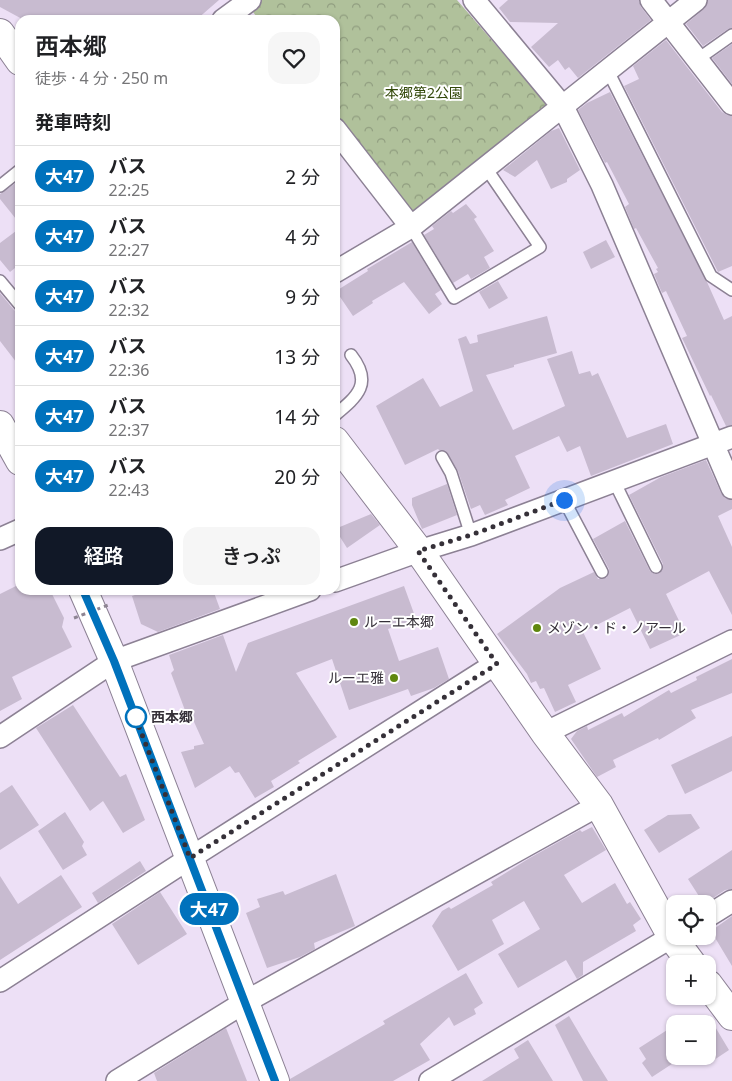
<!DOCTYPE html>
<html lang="ja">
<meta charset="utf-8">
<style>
:root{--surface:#fff;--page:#f6f6f6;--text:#202124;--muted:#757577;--line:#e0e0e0;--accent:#111827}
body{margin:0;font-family:"Noto Sans","Noto Sans JP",sans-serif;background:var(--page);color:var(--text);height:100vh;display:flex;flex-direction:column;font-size:19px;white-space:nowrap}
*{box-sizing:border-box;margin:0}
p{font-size:16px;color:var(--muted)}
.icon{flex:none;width:28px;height:28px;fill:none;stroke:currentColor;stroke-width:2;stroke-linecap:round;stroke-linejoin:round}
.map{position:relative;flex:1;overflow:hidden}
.details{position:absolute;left:15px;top:15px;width:325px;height:580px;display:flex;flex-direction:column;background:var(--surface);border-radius:15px;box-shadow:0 1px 4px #0004}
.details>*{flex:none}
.badge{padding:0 10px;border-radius:16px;font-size:18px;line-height:32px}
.buttons{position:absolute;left:666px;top:895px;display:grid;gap:10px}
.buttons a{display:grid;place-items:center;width:50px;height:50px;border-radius:10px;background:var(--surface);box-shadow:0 1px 4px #0004;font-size:25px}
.you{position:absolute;width:25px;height:25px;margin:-12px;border:4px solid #fff;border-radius:50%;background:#1a73e8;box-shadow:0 0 0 8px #1a73e833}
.map>.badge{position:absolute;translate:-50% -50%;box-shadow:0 0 0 2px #fff}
h2{padding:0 20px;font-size:19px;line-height:45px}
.round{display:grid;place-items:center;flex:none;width:52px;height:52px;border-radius:15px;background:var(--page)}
.summary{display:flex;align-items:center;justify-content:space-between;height:85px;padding:0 20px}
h1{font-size:24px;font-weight:600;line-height:38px}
.button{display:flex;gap:10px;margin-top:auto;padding:10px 20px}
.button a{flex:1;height:58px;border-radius:15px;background:var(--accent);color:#fff;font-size:20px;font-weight:600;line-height:58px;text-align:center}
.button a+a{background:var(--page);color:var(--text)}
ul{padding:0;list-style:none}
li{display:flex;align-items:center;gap:15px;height:60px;padding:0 20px;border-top:1px solid var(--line)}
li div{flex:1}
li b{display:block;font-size:19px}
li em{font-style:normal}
li .badge{min-width:55px;font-weight:700;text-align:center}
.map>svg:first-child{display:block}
</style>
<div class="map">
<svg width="732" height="1081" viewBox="0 0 732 1081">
<defs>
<pattern id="park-crowns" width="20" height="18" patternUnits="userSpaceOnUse" patternTransform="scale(1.25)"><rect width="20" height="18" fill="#b0c19b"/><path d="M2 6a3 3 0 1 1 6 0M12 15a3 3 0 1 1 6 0" fill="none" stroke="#909d7f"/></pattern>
</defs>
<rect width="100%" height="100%" fill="#ede0f6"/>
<path fill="url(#park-crowns)" d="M258 0H457L546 103 545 110 417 212H407L335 119V20H259L253 12 255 2Z"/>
<path fill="#c8bbd0" d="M0 0H219L196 20H24L0 7Z
M508 0H639L641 7 651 20 578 78 569 67 565 70 558 60 549 67 531 47 558 23 510 22 499 8Z
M708 0H732V28L728 29 703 46 686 24 704 9Z
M666 40 722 112 727 115 732 116V266L718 272 624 86 639 79 633 66Z
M732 44V84L712 58Z
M610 92 707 282 724 320 732 316V425L726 426 711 395 710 396 682 338 687 336 666 291 662 293 654 274 658 272 656 269 658 268 636 228 634 229 625 207 629 204 607 162 605 163 578 110 587 103Z
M559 128 580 170 567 179V182L551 189 537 160 515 177 503 170 551 131Z
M20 180V224L0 199V194Z
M466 204 477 217 474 219 494 251 484 257 490 268 471 279 468 274 453 283 424 235 434 229 432 226 451 211 453 213Z
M20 228V264L10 272 0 260V243Z
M606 240 615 257 591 269 583 252Z
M412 242 441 290 435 294 442 304 429 314 404 282 372 301 373 303 353 316 336 291 368 271 367 269Z
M498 281 508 298 489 309 479 292Z
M0 293 14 310 20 314V367L0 341Z
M547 316 557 353 514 365V367L486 375 513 430 565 406 547 359 572 351 579 374 590 371 592 376 598 373 627 438 666 424 673 444 591 476 580 446 567 452 559 436 515 456 530 488 505 500 508 505 485 515 480 505 471 509 458 471 446 451 439 450 438 449 405 465 376 406 423 378 440 407 473 391 458 339 466 336 470 344 478 342 477 335Z
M706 460 721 493 725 498 732 500V509L718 516 732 547V615L709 571 666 594 685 633 650 649 630 608 583 632 601 669 568 685 576 702 555 712 544 688 540 689 536 681 531 683 527 674 497 634 560 588 594 572 598 579 606 578 609 573V569L593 539 625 521 650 571 655 574 660 573 663 568V564L629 495 661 477Z
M447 484 457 515 422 529 412 505V498Z
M371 514 380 525 347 548 335 529Z
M20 584V590H50L64 618 62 627 72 647 12 677 22 699 0 711V594Z
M404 586 416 619 388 629 399 661 438 647 449 679 434 688 411 696 408 689 349 710 332 659 296 673 337 737 298 761 300 763 271 781 274 787 255 798 239 772 235 773 230 766 195 788 181 752 194 749V746L204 744 190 713H186L171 673 174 670 169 655 223 635 236 672 248 643Z
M149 590H213L220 609 158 632 141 624 132 596Z
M732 659V693L691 710 696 718 659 740 658 738 613 760 616 767 597 777 571 739 577 731 587 726 588 730 622 713 624 717 669 690 671 693 697 680 696 677Z
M73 705 120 777 126 774 145 820 123 833 103 801 90 811 36 728Z
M732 736V771L685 794 671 765Z
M12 785 39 825 0 850V793Z
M65 812 84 842 82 846 87 855 63 870 38 831Z
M691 814 700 828 659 853 644 830 668 815Z
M592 827 606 850 564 875 582 903 615 883 627 904 630 902 641 919 633 925 636 931 583 962V975L577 979 566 960 518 988 498 954 540 929 524 901 492 920 504 944 458 971 432 926 442 911 449 907 451 909 493 885 491 882 528 859 580 830 582 832Z
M732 850V889L725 890 704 904 688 879Z
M140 861 146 871 98 903 92 893Z
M336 874 355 926 314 943 315 949 300 957 267 968 246 913 260 907 257 899 283 891 285 895Z
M61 875 82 907 0 960V876L18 904Z
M160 892 187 934 138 965 112 924Z
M732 916V966L711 931Z
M466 973 483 1003 474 1009 476 1014 454 1026 449 1017 420 1044 430 1060 393 1081H290V1079L385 1024 383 1021Z
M708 1015 729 1050 714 1060 708 1050Z
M569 1016 592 1055 608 1081H583L555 1025Z
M675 1025V1062L652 1077 642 1063 646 1059 639 1048Z
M226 1028 247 1081H157L154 1073Z
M528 1040 553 1081H482L519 1058 514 1049Z"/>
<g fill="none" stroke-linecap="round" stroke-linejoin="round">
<g stroke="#8c8194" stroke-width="14">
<path id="service" d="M698 59 732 35
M608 71 711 276 732 290
M0 186 20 170
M411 227 454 298 540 247 486 168
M0 281 20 305
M335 415C358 396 373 383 351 355
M442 457 451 473 471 535
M614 481 656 567
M564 500 602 572"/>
</g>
<g stroke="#8c8194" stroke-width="24">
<path id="minor" d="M474 0 563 107 602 185 732 488
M651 0 732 104
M223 20 250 0
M335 129 411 227
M335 272 411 227 696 0
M0 539 20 530
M335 581 419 551 471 535 732 437
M545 733 732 641
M0 737 114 661 310 590
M708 916 732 901
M0 981 190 858 497 663
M117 1081 245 1002 599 805
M430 1081 675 935"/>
</g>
<g stroke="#8c8194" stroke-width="30">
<path id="tertiary" d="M0 33 20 61
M335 441 419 551 545 733 599 805 672 937 692 964
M708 984 732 1016"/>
</g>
<g stroke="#8c8194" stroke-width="30">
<path id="primary" d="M0 425 20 461
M83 590 114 661 275 1081"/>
</g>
<use href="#service" stroke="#fff" stroke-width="11"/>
<use href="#minor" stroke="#fff" stroke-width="21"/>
<use href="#tertiary" stroke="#fff" stroke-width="28"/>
<use href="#primary" stroke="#fff" stroke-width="28"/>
<path stroke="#8e8593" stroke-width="3" stroke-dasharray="4 4" stroke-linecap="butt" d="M74 618 111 604"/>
</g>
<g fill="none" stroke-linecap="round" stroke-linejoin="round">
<g stroke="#fff" stroke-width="11">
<path id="line" d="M83 590 114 661 275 1081"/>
</g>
<use href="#line" stroke="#0072bc" stroke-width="8"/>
<path stroke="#353038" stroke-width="5" stroke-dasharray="0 9" d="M136 717 134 714 190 858 497 664 418 551 471 535 564 500"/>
</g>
<g fill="#5f870f" stroke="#fff" stroke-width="2">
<circle cx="354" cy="622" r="5"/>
<circle cx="537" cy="628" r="5"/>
<circle cx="394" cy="678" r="5"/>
</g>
<circle fill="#fff" stroke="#0072bc" stroke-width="2.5" cx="136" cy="717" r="10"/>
<g text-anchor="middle" stroke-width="4" stroke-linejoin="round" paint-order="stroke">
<g font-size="14" fill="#324808" stroke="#fff">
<text x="424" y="98">本郷第2公園</text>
</g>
<g font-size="14" fill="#353038" stroke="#fff" text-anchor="start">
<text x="364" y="627">ルーエ本郷</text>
<text x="547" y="633">メゾン・ド・ノアール</text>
<text x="384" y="683" text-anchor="end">ルーエ雅</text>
</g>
<g font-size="14" font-weight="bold" fill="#353038" stroke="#fff" text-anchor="start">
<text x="151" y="722">西本郷</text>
</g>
</g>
</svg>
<div class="buttons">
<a><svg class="icon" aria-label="locate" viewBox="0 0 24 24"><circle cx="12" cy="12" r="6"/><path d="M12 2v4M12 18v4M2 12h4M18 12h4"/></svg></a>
<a>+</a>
<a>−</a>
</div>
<div class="you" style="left:564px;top:500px"></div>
<b class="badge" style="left:209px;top:909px;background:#0072bc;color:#fff">大47</b>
<section class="details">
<div class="summary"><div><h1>西本郷</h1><p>徒歩 · 4 分 · 250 m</p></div><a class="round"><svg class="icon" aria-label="heart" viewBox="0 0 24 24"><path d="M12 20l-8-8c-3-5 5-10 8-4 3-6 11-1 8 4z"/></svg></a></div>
<h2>発車時刻</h2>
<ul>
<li><span class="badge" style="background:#0072bc;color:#fff">大47</span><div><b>バス</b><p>22:25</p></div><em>2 分</em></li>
<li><span class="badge" style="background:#0072bc;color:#fff">大47</span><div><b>バス</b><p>22:27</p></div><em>4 分</em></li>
<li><span class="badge" style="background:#0072bc;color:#fff">大47</span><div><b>バス</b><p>22:32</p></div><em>9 分</em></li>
<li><span class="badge" style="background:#0072bc;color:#fff">大47</span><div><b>バス</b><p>22:36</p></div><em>13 分</em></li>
<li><span class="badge" style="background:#0072bc;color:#fff">大47</span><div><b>バス</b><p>22:37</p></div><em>14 分</em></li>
<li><span class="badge" style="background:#0072bc;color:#fff">大47</span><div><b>バス</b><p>22:43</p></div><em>20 分</em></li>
</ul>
<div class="button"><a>経路</a><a>きっぷ</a></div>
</section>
</div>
